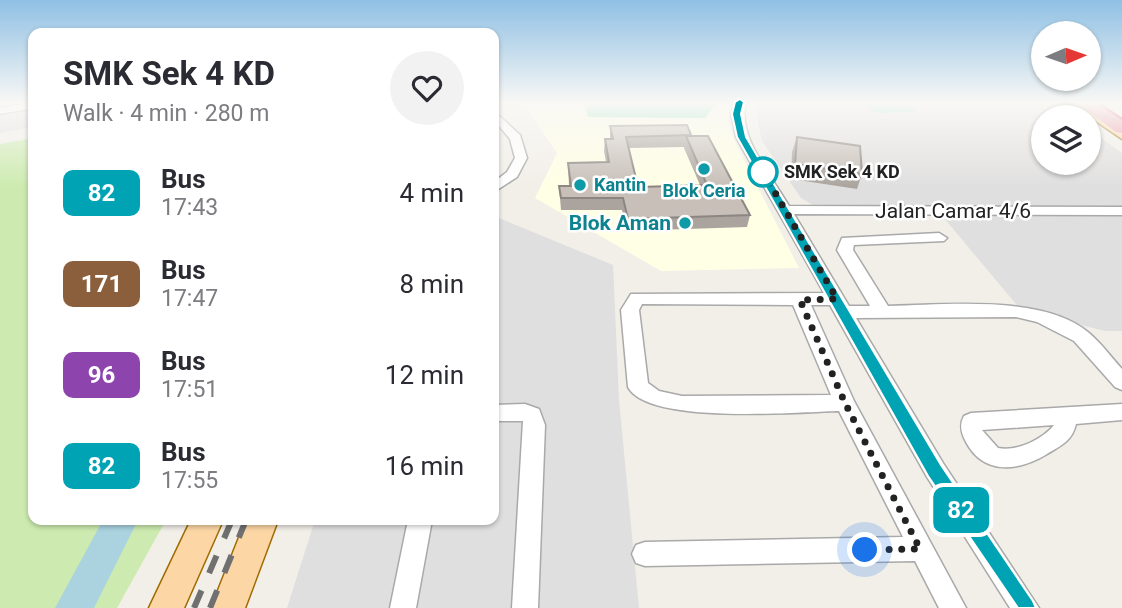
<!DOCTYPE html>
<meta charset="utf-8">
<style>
:root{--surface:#fff;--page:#f2f2f3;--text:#2b2b33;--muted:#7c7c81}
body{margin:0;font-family:Roboto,sans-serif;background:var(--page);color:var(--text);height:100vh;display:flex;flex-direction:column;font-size:26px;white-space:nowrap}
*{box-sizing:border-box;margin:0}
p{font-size:23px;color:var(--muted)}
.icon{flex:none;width:38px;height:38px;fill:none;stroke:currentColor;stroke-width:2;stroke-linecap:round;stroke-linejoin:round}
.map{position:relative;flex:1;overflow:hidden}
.side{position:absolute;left:28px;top:28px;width:471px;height:497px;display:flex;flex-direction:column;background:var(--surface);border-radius:14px;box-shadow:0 2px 5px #0004}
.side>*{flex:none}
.badge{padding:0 14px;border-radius:10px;font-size:24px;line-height:46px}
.needle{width:46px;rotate:88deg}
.controls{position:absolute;left:1031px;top:21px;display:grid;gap:14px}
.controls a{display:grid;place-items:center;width:70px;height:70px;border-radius:50%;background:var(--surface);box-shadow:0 2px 5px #0004;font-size:35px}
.you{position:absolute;width:35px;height:35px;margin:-18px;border:5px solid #fff;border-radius:50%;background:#1a73e8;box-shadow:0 0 0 10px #1a73e833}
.map>.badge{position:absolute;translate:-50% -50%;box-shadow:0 0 0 4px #fff}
.round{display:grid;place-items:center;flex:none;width:74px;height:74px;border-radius:37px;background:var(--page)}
.head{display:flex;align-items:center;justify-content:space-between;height:119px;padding:0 35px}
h1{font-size:33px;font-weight:700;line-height:52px}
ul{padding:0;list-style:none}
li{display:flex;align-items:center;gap:21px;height:91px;padding:0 35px}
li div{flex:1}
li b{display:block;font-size:26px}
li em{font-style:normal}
li .badge{min-width:77px;font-weight:700;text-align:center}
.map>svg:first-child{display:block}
</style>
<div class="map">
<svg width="1122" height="608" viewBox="0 0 1122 608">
<rect width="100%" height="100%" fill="#f2efe9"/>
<path fill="#e0dfdf" d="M0 102H33V127L0 133Z
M760 102H1051L1073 117H1043V163H1088L1089 129 1122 153V331H1105L1021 310 933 205H813L801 198 762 141 755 108Z
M494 216 613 265 619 400 639 608H287L315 520H494Z"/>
<path fill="#ffffe5" d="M527 102H734L727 120 736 144 799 268 661 271 535 198 557 153 523 103Z"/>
<path fill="#cdebb0" d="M33 138V520H166L117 608H0V144Z"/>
<path fill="#88e0be" d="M584 102H717L705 118 588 117Z
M863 102H904L916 112 875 113Z"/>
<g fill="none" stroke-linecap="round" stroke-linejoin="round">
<path fill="#aad3df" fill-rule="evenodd" d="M103 520H138L94 608H55Z"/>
<g stroke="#a9a9a9" stroke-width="3">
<path id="minor" d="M33 102V108L0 114V108Z
M735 102H746C737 138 772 176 789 206L1122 207V215L794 214 849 306H870L837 250 842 238 939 233 947 238 944 241 854 245 853 250 888 306C945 305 1044 294 1089 333 1101 343 1111 357 1122 369V390L1115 387 1074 341 1037 322 1016 317 856 318 943 463 1039 608H1010L927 477 830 305H811L854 401 966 608H939L915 561 645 566 636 563 632 554 636 545 645 542 903 537 839 411C797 412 648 425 628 387L621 310 631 294 824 293 736 137 731 114ZM642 304 793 305 831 395 682 396 659 391 648 383 639 310Z
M494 111 520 135 527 158 517 177 494 192V182L507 172 515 158 510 139 494 120Z
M525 404 539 409 545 425 538 608H512L523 421H494V405Z
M1122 404V420L1076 424C1072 441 1062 445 1047 454 1019 471 984 476 966 442 961 433 959 425 964 416L971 413ZM1054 425C1043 439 1017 452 998 448L982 430Z
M408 520H432L416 608H390Z"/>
</g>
<g stroke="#a06b00" stroke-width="3">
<path id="major" d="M1068 102H1084L1122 127V139Z
M191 520H223L184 608H149Z
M246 520H278L245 608H211Z"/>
</g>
<g stroke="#dc2a67" stroke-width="4">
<path id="highway" d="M1076 102H1095L1122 120V133L1116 132Z"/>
</g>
<use href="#minor" fill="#fff" fill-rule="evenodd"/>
<use href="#major" fill="#fcd6a4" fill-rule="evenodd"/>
<use href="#highway" fill="#e892a2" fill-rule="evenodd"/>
<path stroke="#707070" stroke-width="6" stroke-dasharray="19 19" stroke-linecap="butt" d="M194 608 232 520
M210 608 246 520"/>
</g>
<path fill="#aba49e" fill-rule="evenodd" d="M610 126 691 136 750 215 747 227 627 231 622 210H561L559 186H569L568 163 606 162 604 151 605 139H610ZM684 148 700 185 638 187 628 148 684 147Z
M797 137 862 174 857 189 791 179 792 152Z"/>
<path fill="#c7bfb8" stroke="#8b8681" stroke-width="2" d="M687 125 691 135 626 137 638 187 707 185 686 136H708L750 215 628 219 623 198H561L559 186H571L568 163 609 162 605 139H613L610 126Z
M797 137 860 146 862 174 795 164Z"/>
<linearGradient id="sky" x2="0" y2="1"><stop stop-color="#8fc0e4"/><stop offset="0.55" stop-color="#f9f8f5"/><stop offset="1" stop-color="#f9f8f5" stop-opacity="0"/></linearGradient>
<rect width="1122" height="187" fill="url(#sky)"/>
<path fill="#00a3b4" stroke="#fff" stroke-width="2" d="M740 99 744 102 741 114 746 137 941 465 1033 601 1036 608H1018L928 476 737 137 732 114 735 102Z"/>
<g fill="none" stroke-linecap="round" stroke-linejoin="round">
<path stroke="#222" stroke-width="7" stroke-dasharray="0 12.6" d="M763 172 837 299 800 300 845 403 920 549 865 550"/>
</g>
<g fill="#0f9aa8" stroke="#fff" stroke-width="2.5">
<circle cx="704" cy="169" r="7"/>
<circle cx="580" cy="185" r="7"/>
<circle cx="685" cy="223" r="7"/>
</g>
<circle fill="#fff" stroke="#00a3b4" stroke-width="3.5" cx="763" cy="172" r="14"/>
<g text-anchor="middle" stroke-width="5" stroke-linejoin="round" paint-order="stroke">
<g font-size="18" font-weight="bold" fill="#222" stroke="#fff" text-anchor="start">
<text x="784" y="178">SMK Sek 4 KD</text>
</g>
<g font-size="18" font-weight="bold" fill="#0d838f" stroke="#fff" text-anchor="start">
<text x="594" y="191">Kantin</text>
<text x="704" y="197" text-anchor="middle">Blok Ceria</text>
</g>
<g font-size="21" fill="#222" stroke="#fff">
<text x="953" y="218">Jalan Camar 4/6</text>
</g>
<g font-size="21" font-weight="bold" fill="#0d838f" stroke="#fff" text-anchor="end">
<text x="671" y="230">Blok Aman</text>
</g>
</g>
</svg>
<div class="controls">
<a><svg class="needle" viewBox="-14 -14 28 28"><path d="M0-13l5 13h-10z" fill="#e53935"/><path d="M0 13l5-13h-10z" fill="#7c7c81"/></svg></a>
<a><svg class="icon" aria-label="layers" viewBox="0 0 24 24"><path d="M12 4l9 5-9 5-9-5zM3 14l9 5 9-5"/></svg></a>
</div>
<div class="you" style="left:865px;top:550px"></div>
<b class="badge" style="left:961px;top:510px;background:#00a3b4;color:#fff">82</b>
<section class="side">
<div class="head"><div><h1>SMK Sek 4 KD</h1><p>Walk · 4 min · 280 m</p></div><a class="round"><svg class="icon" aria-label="heart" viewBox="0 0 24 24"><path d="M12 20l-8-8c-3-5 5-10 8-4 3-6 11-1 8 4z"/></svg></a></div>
<ul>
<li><span class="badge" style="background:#00a3b4;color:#fff">82</span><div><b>Bus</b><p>17:43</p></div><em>4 min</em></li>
<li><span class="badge" style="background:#8b5e3c;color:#fff">171</span><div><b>Bus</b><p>17:47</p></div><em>8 min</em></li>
<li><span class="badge" style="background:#8e44ad;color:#fff">96</span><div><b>Bus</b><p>17:51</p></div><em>12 min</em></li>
<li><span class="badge" style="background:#00a3b4;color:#fff">82</span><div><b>Bus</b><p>17:55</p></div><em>16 min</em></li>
</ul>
</section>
</div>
